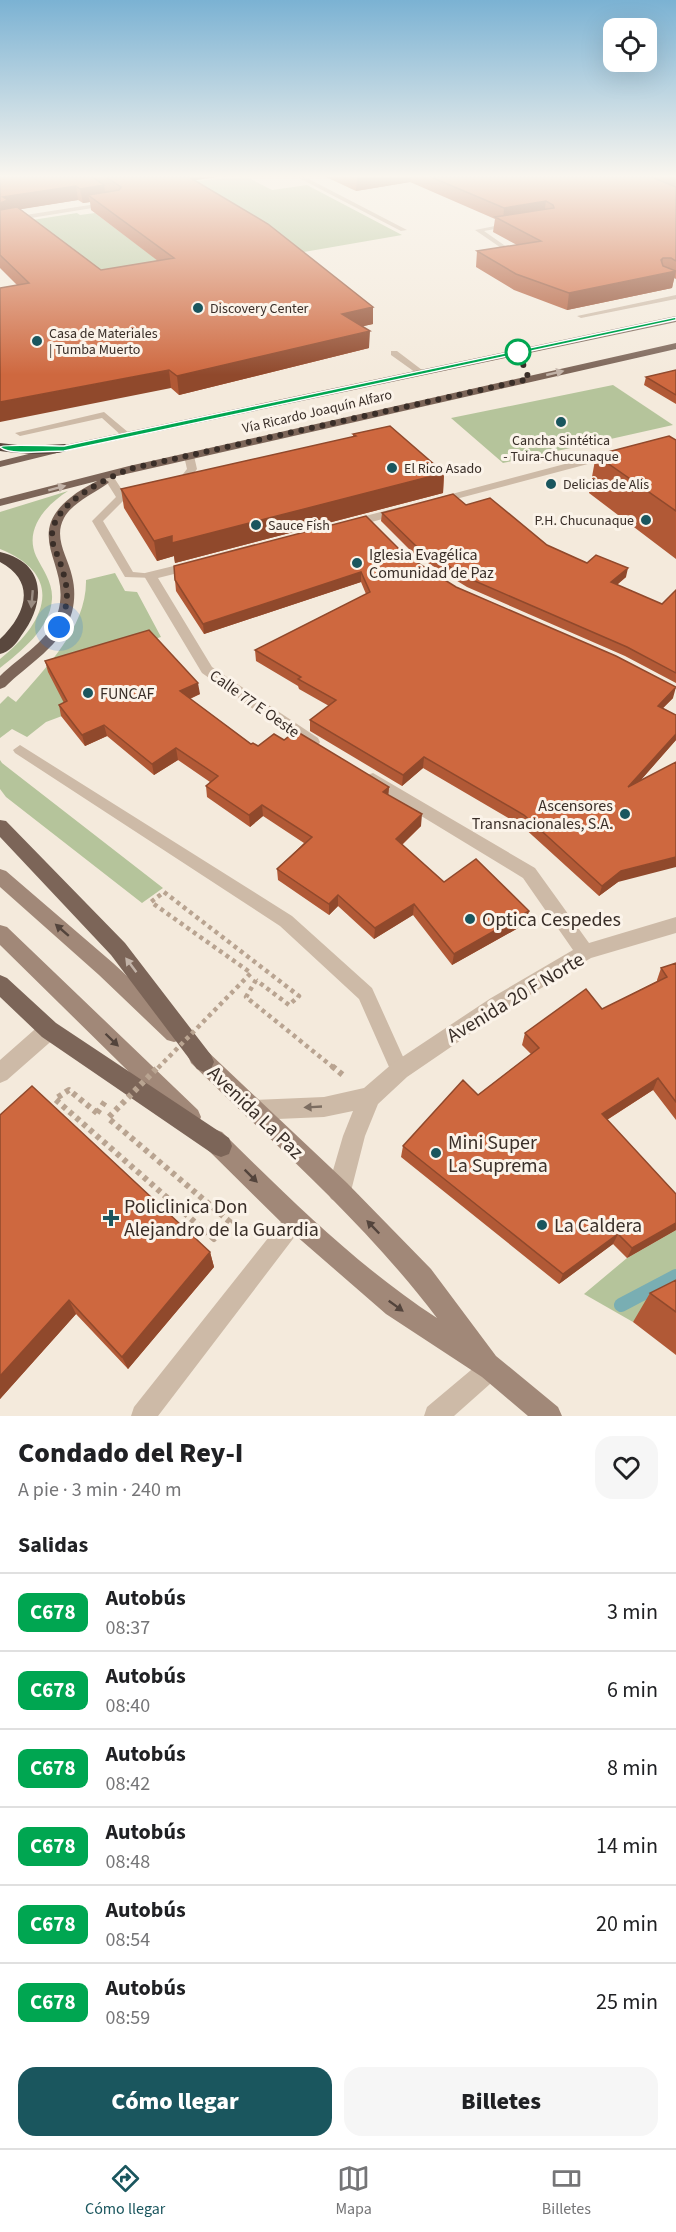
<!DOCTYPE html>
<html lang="es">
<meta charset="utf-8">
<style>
:root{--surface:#fff;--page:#f6f6f6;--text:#202124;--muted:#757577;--line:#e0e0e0;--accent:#1a565e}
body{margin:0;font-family:"Source Sans 3",sans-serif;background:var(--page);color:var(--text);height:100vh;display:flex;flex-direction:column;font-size:22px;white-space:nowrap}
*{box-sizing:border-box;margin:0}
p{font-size:20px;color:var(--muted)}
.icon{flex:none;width:33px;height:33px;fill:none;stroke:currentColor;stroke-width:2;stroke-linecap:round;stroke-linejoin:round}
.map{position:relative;height:1416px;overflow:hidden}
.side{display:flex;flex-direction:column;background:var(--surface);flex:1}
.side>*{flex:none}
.badge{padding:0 12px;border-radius:9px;font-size:21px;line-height:39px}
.tools{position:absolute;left:603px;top:18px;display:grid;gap:12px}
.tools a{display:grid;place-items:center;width:54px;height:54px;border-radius:12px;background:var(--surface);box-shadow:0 6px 24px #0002;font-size:30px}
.you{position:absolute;width:30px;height:30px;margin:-15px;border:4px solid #fff;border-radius:50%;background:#1a73e8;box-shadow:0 0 0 9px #1a73e833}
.map>.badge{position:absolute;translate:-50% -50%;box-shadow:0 0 0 3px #fff}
h2{padding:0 18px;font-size:22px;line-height:54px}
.round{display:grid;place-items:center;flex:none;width:63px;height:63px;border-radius:18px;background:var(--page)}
.head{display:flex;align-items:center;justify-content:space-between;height:102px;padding:0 18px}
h1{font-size:28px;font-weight:800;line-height:45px}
.primary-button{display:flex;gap:12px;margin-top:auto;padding:12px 18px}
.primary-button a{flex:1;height:69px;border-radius:18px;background:var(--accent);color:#fff;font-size:24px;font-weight:800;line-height:69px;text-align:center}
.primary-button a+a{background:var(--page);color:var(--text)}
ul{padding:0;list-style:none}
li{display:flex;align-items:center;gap:18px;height:78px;padding:0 18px;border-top:2px solid var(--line)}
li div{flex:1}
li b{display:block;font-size:22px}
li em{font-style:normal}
li .badge{min-width:66px;font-weight:700;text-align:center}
.tabs{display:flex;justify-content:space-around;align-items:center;height:84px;border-top:2px solid var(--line);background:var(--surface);font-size:16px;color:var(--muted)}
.tabs a{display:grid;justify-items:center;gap:3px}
.tabs .current{color:var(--accent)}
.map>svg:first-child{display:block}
</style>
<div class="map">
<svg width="676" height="1416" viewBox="0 0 676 1416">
<rect width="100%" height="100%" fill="#f4eadc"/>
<path fill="#b5c49b" d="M247 177 272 190 307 185 402 235 298 253 183 182Z
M77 213 80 215 95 213 176 274 101 287 26 221Z
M613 385 673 425 503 463 451 418Z
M68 491C46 505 24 529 36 556 43 570 53 583 52 599 50 629 21 651 0 668V659C45 624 67 576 0 549V512Z
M115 573 125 591 137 592 161 637 49 672 70 713 46 722 27 737 12 729 0 738V704L8 696 16 702C45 668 87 628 86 580Z
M0 760 2 763 163 888 142 903 6 797 0 789Z
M676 1230V1301L633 1322 584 1294 627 1258Z"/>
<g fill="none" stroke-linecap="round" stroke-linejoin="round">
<path stroke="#79aeb3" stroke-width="14" d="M621 1305 676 1276"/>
<path stroke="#b9a491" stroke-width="4.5" stroke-dasharray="4 4" stroke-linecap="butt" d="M256 980 246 997 334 1068"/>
<path stroke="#b9a491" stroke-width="6" stroke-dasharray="4.5 4.5" stroke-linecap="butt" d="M332 1066 344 1076
M97 1113 106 1100"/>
<path fill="#cdbaa7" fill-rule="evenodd" d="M510 223 512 226 484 231 518 255 516 258 475 230Z
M676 295V299L581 318 577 316Z
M391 351H397L426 373 419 375 391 355Z
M104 412 129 433V437H123L102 418 20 436 15 433Z
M189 453 194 456 197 469 186 484 170 485V481L179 479 187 469 184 456Z
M109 475 113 476 124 493 138 490 143 493 125 499 103 521 133 572 154 574 156 576 154 578 125 577 92 521 116 497 104 478Z
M20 745 292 916 372 988 409 1070 407 1076 400 1079 393 1076 359 999 280 926 15 753 13 750Z
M295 1209 302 1213 306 1220 302 1227 158 1416H131L134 1407 288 1213Z
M491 1356 499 1360 503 1368 499 1376 454 1416H424L427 1407 483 1360Z"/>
<path fill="#cdbaa7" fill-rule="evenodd" d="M297 177H305L407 230 401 231Z
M109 202 111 205 0 223V219Z
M614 451 618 452V456L437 504 431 501 433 499Z
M400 507 406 511 404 513 350 528 344 524 346 521Z
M194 561 200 565 198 568 158 578 212 667 318 738 320 742 318 746H306L202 673 144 576 145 573Z
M373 773 535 868 589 943 676 917V933L591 958 505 1010 407 1077 378 1104 365 1136 351 1191 347 1199 339 1203 331 1199 327 1191 343 1136 353 1111 324 1117 254 1120 246 1117 243 1110 246 1103 254 1100 324 1097 364 1088 393 1063 491 998 573 950 523 878 367 783 365 779 367 775Z
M49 1021 56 1023 59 1030 56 1037 7 1080 0 1083V1060L42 1023Z"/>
<path fill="#a18878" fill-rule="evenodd" d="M0 869 6 871 113 963 181 1026 184 1033 181 1040 174 1042 167 1040 99 975 0 887Z
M0 925 7 927 198 1110 201 1117 198 1124 190 1128 182 1124 0 945Z
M198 1046 205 1049 347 1183 431 1269 496 1356 558 1407 562 1416H528L482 1377 386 1314 287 1228 206 1148 203 1140 206 1132 214 1129 222 1132C289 1198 357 1266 437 1318 366 1224 275 1145 191 1063L188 1056 191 1049Z"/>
<path fill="#7c6558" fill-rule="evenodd" d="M676 316V322L65 451 0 467V461L65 445Z
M676 343V349L104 479 109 482 107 484C93 494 72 503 64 518 53 538 68 557 72 576 75 588 75 600 72 612 63 645 27 665 5 687L0 689V676C20 656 51 640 58 612 72 565 22 537 70 498 78 491 88 486 97 481L0 506V499L129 466Z
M0 820 6 821 125 943 211 1055 214 1062 211 1069 204 1072 197 1069 111 955 0 837Z
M0 975 7 978 56 1023 229 1138 232 1146 229 1154 221 1157 213 1154 42 1037 0 997Z"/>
<path fill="#5a483e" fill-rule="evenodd" d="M0 443 26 446 65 444 71 448C60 458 16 453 0 451Z
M0 552C47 563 46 603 21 636 16 644 9 652 0 654V639C26 614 37 582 0 562Z"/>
<path stroke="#b9a491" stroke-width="4.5" stroke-dasharray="4 4" stroke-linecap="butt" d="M158 1068 251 973 151 902 164 892 299 996 289 1005 256 980"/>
<path stroke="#b9a491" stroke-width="6" stroke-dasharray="4.5 4.5" stroke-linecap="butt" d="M97 1113 69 1090 55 1099 214 1239 230 1222 108 1118 159 1066"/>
</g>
<path fill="#b15936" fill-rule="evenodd" d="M0 177H216L195 180 373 324 363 326 369 348 179 395 171 388 17 285 0 268ZM78 200 83 203 90 202 91 210 158 261 101 270 20 209Z
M326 177H676V279L674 278 672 288 567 310 514 290 476 267 477 251 517 245 493 232 495 219 410 182 356 191Z
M676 370V404L644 385 646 377Z
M353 434 444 473 443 493 175 563 174 556 157 561 124 508 121 489 353 437Z
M676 440V559L589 493 596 455Z
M466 505 547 545 587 563 626 577 617 585 662 604 676 590V683L625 656 467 587 415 555 381 521 382 513Z
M405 555 456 587 673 698 663 708 676 715V740L640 781 618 882 599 896 522 826 423 768 402 786 310 731V720L329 706 299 689 298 686 256 661 255 650 366 594 361 582 204 634 176 591 175 580Z
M45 661 200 694 190 699 251 744 258 746 284 740 389 787 388 795 421 826 402 845 444 882 527 923 452 965 413 915 374 939 338 906 329 915 278 880 277 869 304 843 263 816 250 827 207 797 206 786 210 782 178 760 154 775 107 736 85 746 61 716 59 705 64 703 48 672Z
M676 963V1120L653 1090 607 1120 676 1194V1230L627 1258 613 1244 559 1284 401 1157 403 1146 478 1095 531 1054 522 1045 525 1033 602 1009 657 981V980L661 968Z
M0 1115 210 1252 214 1267 128 1369 76 1314 0 1399Z
M676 1280V1355L633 1322 650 1293Z"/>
<path fill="#90492c" d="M177 177H216L177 183Z
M357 177H411L410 182 356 191Z
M104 185 106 200 88 195 90 202 83 203 80 189Z
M76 186 78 200 10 211 0 218V203L3 197Z
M546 201 544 216 503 221 504 208Z
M663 258 660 274 676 271 672 288 567 310 569 293 661 260Z
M373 307V324L342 331V314Z
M370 331 369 348 179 395 177 376Z
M169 370 171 388 0 422V402Z
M444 473 443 493 175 563 174 556 157 561 154 541Z
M628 568 626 577 609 591 611 582Z
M361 572V582L204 634 203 624Z
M198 683 200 694 182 702 180 691Z
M676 687 673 698 655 716 658 706Z
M104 725 107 736 85 746 82 735Z
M676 734V740L625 798 628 787Z
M176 748 178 760 154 775 152 764Z
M424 757 423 768 402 786 403 775Z
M389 787 388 798 383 792Z
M262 805 263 816 250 827 249 815Z
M422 814 421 826 395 851 396 839Z
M676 857V867L618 882 599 896 602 886 621 871Z
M338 895V906L329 915V904Z
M414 904 413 915 374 939 375 928Z
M529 911 527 923 452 965 454 954Z
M658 1078 653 1090 597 1126 602 1114Z
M676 1223V1230L627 1258 632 1248Z
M618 1234 613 1244 559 1284 563 1274Z
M210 1252 214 1267 128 1369 122 1357Z
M69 1300 76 1314 0 1399V1376Z"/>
<path fill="#ce683f" stroke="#90492c" stroke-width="1.5" d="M0 177H92L104 185 80 189 76 186 3 197 8 200 0 203Z
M106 177H189L268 224 373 307 342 314 370 331 177 376 169 370 0 402V288L29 283 0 255V210L17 207 101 270 174 258 88 195 119 190 121 187Z
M431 177H652L676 187V261L671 258H663L661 260 663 266 676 271 569 293 516 274 477 251 541 241 495 217 554 208 553 205 546 201 504 208Z
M676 370V395L646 377Z
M390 426 444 473 172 543V536L154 541 121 489 356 436 353 434Z
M669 436 676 440V511L596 455Z
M453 494 466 505 490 498 547 545 587 563 596 555 628 568 611 582 662 604 676 590V673L627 647 468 578 416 546 382 513Z
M366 516 405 555 456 587 616 656 676 687 658 706 676 715V734L628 787 676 762V857L621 871 602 886 524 815 424 757 403 775 310 720 336 700 298 679 301 677 255 650 370 592 361 572 203 624 175 580 174 566Z
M149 630 198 683 180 691 251 744 253 743 258 746 274 734 284 740 296 731 389 787 383 792 422 814 396 839 444 882 476 859 529 911 454 954 414 904 375 928 338 895 329 904 277 869 312 837 262 805 249 815 206 786 218 776 176 748 152 764 104 725 82 735 59 705 67 701 45 661Z
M676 963V1102L658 1078 602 1114 676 1194V1223L632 1248 618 1234 563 1274 403 1146 463 1080 478 1095 539 1048 525 1033 586 989 602 1009 667 977 661 968Z
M32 1086 210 1252 122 1357 69 1300 0 1376V1115Z
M676 1280V1312L650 1293Z"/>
<defs><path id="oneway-solid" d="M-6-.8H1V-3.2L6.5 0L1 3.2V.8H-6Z" transform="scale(1.5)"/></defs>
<g fill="#c2b3a8">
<use href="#oneway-solid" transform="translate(555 373) rotate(-13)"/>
<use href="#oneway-solid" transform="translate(57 488) rotate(-15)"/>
<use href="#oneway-solid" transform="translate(131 965) rotate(-127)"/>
</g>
<use fill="#9a8c82" href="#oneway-solid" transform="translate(32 599) rotate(95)"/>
<g fill="#53443c">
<use href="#oneway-solid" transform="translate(62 930) rotate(-139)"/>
<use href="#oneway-solid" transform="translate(112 1040) rotate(44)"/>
<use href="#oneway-solid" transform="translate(251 1176) rotate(45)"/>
<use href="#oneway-solid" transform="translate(373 1227) rotate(-134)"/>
<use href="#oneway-solid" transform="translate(396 1306) rotate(36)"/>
</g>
<use fill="#7c6d61" href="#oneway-solid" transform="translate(313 1107) rotate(177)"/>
<linearGradient id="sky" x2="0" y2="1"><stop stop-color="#7bb2d3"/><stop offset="0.47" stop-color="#faf6ef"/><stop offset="1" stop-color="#faf6ef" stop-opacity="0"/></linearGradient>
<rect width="676" height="375" fill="url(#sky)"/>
<path fill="#00a651" stroke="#fff" stroke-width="1.5" d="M676 317V320L64 451C47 451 10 456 0 447 1 444 53 446 64 446Z"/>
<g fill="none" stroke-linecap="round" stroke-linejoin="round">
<path stroke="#392e28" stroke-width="6" stroke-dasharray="0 10.8" d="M59 627C71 599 68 587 59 559 56 552 52 544 52 537 51 504 104 480 129 469L529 379 518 352"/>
</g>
<g fill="#1a565e" stroke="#fbf3e9" stroke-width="2">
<circle cx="198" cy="308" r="6"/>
<circle cx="37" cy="341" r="6"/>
<circle cx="561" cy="422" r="6"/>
<circle cx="392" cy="468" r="6"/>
<circle cx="551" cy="484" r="6"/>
<circle cx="646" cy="520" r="6"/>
<circle cx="256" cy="525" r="6"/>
<circle cx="357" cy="563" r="6"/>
<circle cx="88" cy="693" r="6"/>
<circle cx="625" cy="814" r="6"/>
<circle cx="470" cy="919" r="6"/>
<circle cx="436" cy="1153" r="6"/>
<path d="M108 1209h6v6h6v6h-6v6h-6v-6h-6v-6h6z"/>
<circle cx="542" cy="1225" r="6"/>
</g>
<circle fill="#fff" stroke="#00a651" stroke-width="3" cx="518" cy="352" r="12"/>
<g text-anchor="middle" stroke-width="6" stroke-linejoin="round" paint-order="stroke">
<g font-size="14" fill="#392e28" stroke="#fbf3e9" text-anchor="start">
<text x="210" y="313">Discovery Center</text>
<text x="49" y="338">Casa de Materiales<tspan x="49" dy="16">| Tumba Muerto</tspan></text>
<text x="561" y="445" text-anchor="middle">Cancha Sintética<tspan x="561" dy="16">- Tuira-Chucunaque</tspan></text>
<text x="404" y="473">El Rico Asado</text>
<text x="563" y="489">Delicias de Alis</text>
<text x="634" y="525" text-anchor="end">P.H. Chucunaque</text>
<text x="268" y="530">Sauce Fish</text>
</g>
<g font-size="14" fill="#392e28" stroke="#fbf3e9">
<text transform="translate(317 411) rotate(-13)" y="5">Vía Ricardo Joaquín Alfaro</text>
</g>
<g font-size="16" fill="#392e28" stroke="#fbf3e9" text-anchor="start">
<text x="369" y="560">Iglesia Evagélica<tspan x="369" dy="18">Comunidad de Paz</tspan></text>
<text x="100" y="699">FUNCAF</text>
<text x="613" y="811" text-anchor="end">Ascensores<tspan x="613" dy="18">Transnacionales, S.A.</tspan></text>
</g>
<g font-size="16" fill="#392e28" stroke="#fbf3e9">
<text transform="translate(255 703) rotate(35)" y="6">Calle 77 E Oeste</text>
</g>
<g font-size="20" fill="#392e28" stroke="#fbf3e9" text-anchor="start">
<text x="482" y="926">Optica Cespedes</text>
<text x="448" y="1149">Mini Super<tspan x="448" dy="23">La Suprema</tspan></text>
<text x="124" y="1213">Policlinica Don<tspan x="124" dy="23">Alejandro de la Guardia</tspan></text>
<text x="554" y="1232">La Caldera</text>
</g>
<g font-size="20" fill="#392e28" stroke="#fbf3e9">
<text transform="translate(515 997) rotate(-31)" y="7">Avenida 20 F Norte</text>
<text transform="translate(256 1112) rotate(44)" y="7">Avenida La Paz</text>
</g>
</g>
</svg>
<div class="tools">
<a><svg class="icon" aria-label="locate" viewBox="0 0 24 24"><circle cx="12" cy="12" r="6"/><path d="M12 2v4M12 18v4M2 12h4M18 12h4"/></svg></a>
</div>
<div class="you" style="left:59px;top:627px"></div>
</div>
<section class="side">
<div class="head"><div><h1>Condado del Rey-I</h1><p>A pie · 3 min · 240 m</p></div><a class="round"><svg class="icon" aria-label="heart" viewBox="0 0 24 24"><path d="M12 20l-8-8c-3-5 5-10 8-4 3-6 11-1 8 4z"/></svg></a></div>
<h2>Salidas</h2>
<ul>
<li><span class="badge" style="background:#00a651;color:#fff">C678</span><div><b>Autobús</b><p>08:37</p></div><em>3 min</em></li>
<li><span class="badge" style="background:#00a651;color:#fff">C678</span><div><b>Autobús</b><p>08:40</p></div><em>6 min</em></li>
<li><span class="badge" style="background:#00a651;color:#fff">C678</span><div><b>Autobús</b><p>08:42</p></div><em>8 min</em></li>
<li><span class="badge" style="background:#00a651;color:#fff">C678</span><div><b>Autobús</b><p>08:48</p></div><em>14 min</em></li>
<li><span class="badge" style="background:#00a651;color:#fff">C678</span><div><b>Autobús</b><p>08:54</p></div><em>20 min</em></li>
<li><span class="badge" style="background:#00a651;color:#fff">C678</span><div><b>Autobús</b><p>08:59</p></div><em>25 min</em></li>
</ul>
<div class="primary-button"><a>Cómo llegar</a><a>Billetes</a></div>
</section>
<nav class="tabs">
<a class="current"><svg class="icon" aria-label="directions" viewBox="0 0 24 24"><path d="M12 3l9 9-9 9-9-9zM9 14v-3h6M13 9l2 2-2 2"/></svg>Cómo llegar</a>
<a><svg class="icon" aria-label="map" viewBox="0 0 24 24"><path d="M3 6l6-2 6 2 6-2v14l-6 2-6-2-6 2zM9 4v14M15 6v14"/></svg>Mapa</a>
<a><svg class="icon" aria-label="tickets" viewBox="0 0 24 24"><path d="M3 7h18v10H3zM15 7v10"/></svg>Billetes</a>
</nav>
